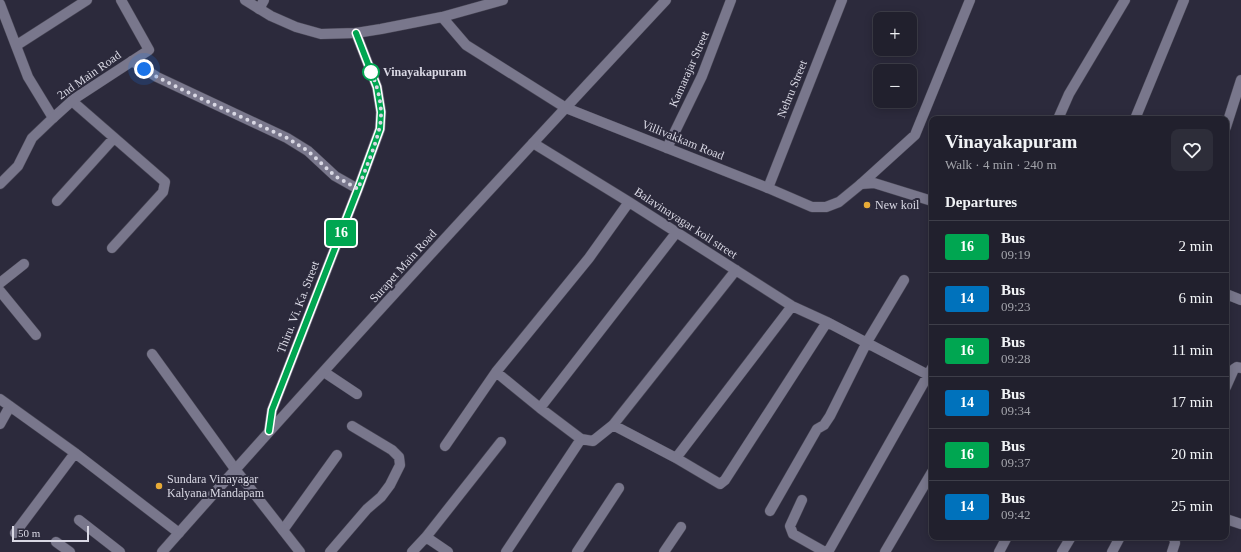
<!DOCTYPE html>
<meta charset="utf-8">
<style>
:root{--surface:#21202d;--page:#2d2d39;--text:#f1f3f6;--muted:#a2a3aa;--line:#3e3e49}
body{margin:0;font-family:Georgia,serif;background:var(--page);color:var(--text);height:100vh;display:flex;flex-direction:column;font-size:15px;white-space:nowrap}
*{box-sizing:border-box;margin:0}
p{font-size:13px;color:var(--muted)}
.icon{flex:none;width:22px;height:22px;fill:none;stroke:currentColor;stroke-width:2;stroke-linecap:round;stroke-linejoin:round}
.map{position:relative;flex:1;overflow:hidden}
.details{position:absolute;left:929px;top:116px;width:300px;height:424px;display:flex;flex-direction:column;background:var(--surface);border-radius:8px;box-shadow:0 2px 10px #0003,0 0 0 1px var(--line)}
.details>*{flex:none}
.badge{padding:0 8px;border-radius:3px;font-size:14px;line-height:26px}
.buttons{position:absolute;left:873px;top:12px;display:grid;gap:8px}
.buttons a{display:grid;place-items:center;width:44px;height:44px;border-radius:8px;background:var(--surface);box-shadow:0 2px 10px #0003,0 0 0 1px var(--line);font-size:20px}
.scale{position:absolute;left:12px;bottom:10px;width:77px;box-sizing:border-box;padding-left:4px;border:2px solid #d9d8e4;border-top:0;font-size:11px;line-height:14px;white-space:nowrap;color:#d9d8e4;-webkit-text-stroke:3px #2c2a3c;paint-order:stroke}
.you{position:absolute;width:20px;height:20px;margin:-10px;border:3px solid #fff;border-radius:50%;background:#1a73e8;box-shadow:0 0 0 6px #1a73e833}
.map>.badge{position:absolute;translate:-50% -50%;box-shadow:0 0 0 2px #fff}
h2{padding:0 16px;font-size:15px;line-height:36px}
.round{display:grid;place-items:center;flex:none;width:42px;height:42px;border-radius:8px;background:var(--page)}
.headline{display:flex;align-items:center;justify-content:space-between;height:68px;padding:0 16px}
h1{font-size:19px;font-weight:700;line-height:30px}
ul{padding:0;list-style:none}
li{display:flex;align-items:center;gap:12px;height:52px;padding:0 16px;border-top:1px solid var(--line)}
li div{flex:1}
li b{display:block;font-size:15px}
li em{font-style:normal}
li .badge{min-width:44px;font-weight:700;text-align:center}
.map>svg:first-child{display:block}
</style>
<div class="map">
<svg width="1241" height="552" viewBox="0 0 1241 552">
<rect width="100%" height="100%" fill="#2c2a3c"/>
<g fill="none" stroke-linecap="round" stroke-linejoin="round">
<g stroke="#484655" stroke-width="11">
<path id="street" d="M0 4 28 77 53 118
M259 9 264 0
M17 45 87 0
M132 61 157 77 287 138 308 151 335 176 358 189
M72 101 165 182 163 192 112 248
M1058 119 1069 94 1125 0
M1135 119 1184 0
M1226 127 1241 80
M533 143 629 202 792 306 827 322 932 377
M667 148 702 76 731 0
M861 184 915 135 970 0
M768 188 842 0
M57 201 114 138
M0 283 24 264
M0 291 36 335
M792 306 676 458 720 484 725 480 827 322
M152 354 235 469
M324 372 357 394
M496 372 540 408 581 439
M1226 387 1234 369 1237 367 1241 368
M0 399 75 453 179 533
M540 408 676 233
M0 424 10 406
M613 425 676 458
M269 431 272 410 358 189 380 129 381 112 377 87 356 33
M445 446 496 372 589 258 629 202
M802 500 790 526 793 534 825 552
M770 511 817 429 824 425 830 416 867 342 904 280
M1226 519 1241 524
M79 520 120 552
M283 530 337 455
M15 533 75 453
M426 537 448 552
M56 542 70 552
M330 552 367 509 381 497 390 485 400 465 399 457 392 450 352 426
M412 552 426 537 501 442
M506 552 581 439 593 441 613 425 736 270
M577 552 619 488
M664 552 681 527
M828 552 932 368
M885 552 932 472
M999 552 1007 537
M1062 552 1071 537
M1112 552 1120 537
M1172 552 1175 543 1174 537"/>
</g>
<g stroke="#484655" stroke-width="11">
<path id="secondary" d="M245 0 271 16 296 27 321 34 356 33 381 29 442 17 503 0
M442 17 466 45 566 108 768 188 812 207H826L839 202 861 184 874 183 932 201
M0 184 18 166 32 138 53 118 74 99 149 50 121 0
M1226 294 1241 300
M235 469 300 552
M162 552C327 365 496 182 666 0"/>
</g>
<use href="#street" stroke="#79778c" stroke-width="10"/>
<use href="#secondary" stroke="#79778c" stroke-width="10"/>
</g>
<g fill="none" stroke-linecap="round" stroke-linejoin="round">
<g stroke="#fff" stroke-width="9">
<path id="line" d="M269 431 272 410 358 189 380 129 381 112 377 87 356 33"/>
</g>
<use href="#line" stroke="#00a651" stroke-width="6"/>
<path stroke="#d9d8e4" stroke-width="4" stroke-dasharray="0 7.2" d="M144 69 157 77 185 91 287 138 308 151 335 176 358 189C365 170 374 150 379 130 384 112 379 89 371 72"/>
</g>
<circle fill="#fff" stroke="#00a651" stroke-width="2" cx="371" cy="72" r="8"/>
<g fill="#e8ab37" stroke="#2c2a3c" stroke-width="1.5">
<circle cx="867" cy="205" r="4"/>
<circle cx="159" cy="486" r="4"/>
</g>
<g text-anchor="middle" stroke-width="4" stroke-linejoin="round" paint-order="stroke">
<g font-size="12" fill="#d9d8e4" stroke="#2c2a3c">
<text transform="translate(689 69) rotate(-66)" y="4">Kamarajar Street</text>
<text transform="translate(89 75) rotate(-35)" y="4">2nd Main Road</text>
<text transform="translate(792 89) rotate(-68)" y="4">Nehru Street</text>
<text transform="translate(683 140) rotate(22)" y="4">Villivakkam Road</text>
<text transform="translate(686 223) rotate(33)" y="4">Balavinayagar koil street</text>
<text transform="translate(403 266) rotate(-48)" y="4">Surapet Main Road</text>
<text transform="translate(298 307) rotate(-69)" y="4">Thiru. Vi. Ka. Street</text>
</g>
<g font-size="12" font-weight="bold" fill="#d9d8e4" stroke="#2c2a3c" text-anchor="start">
<text x="383" y="76">Vinayakapuram</text>
</g>
<g font-size="12" fill="#d9d8e4" stroke="#2c2a3c" text-anchor="start">
<text x="875" y="209">New koil</text>
<text x="167" y="483">Sundara Vinayagar<tspan x="167" dy="14">Kalyana Mandapam</tspan></text>
</g>
</g>
</svg>
<div class="buttons">
<a>+</a>
<a>−</a>
</div>
<div class="scale">50 m</div>
<div class="you" style="left:144px;top:69px"></div>
<b class="badge" style="left:341px;top:233px;background:#00a651;color:#fff">16</b>
<section class="details">
<div class="headline"><div><h1>Vinayakapuram</h1><p>Walk · 4 min · 240 m</p></div><a class="round"><svg class="icon" aria-label="heart" viewBox="0 0 24 24"><path d="M12 20l-8-8c-3-5 5-10 8-4 3-6 11-1 8 4z"/></svg></a></div>
<h2>Departures</h2>
<ul>
<li><span class="badge" style="background:#00a651;color:#fff">16</span><div><b>Bus</b><p>09:19</p></div><em>2 min</em></li>
<li><span class="badge" style="background:#0072bc;color:#fff">14</span><div><b>Bus</b><p>09:23</p></div><em>6 min</em></li>
<li><span class="badge" style="background:#00a651;color:#fff">16</span><div><b>Bus</b><p>09:28</p></div><em>11 min</em></li>
<li><span class="badge" style="background:#0072bc;color:#fff">14</span><div><b>Bus</b><p>09:34</p></div><em>17 min</em></li>
<li><span class="badge" style="background:#00a651;color:#fff">16</span><div><b>Bus</b><p>09:37</p></div><em>20 min</em></li>
<li><span class="badge" style="background:#0072bc;color:#fff">14</span><div><b>Bus</b><p>09:42</p></div><em>25 min</em></li>
</ul>
</section>
</div>
